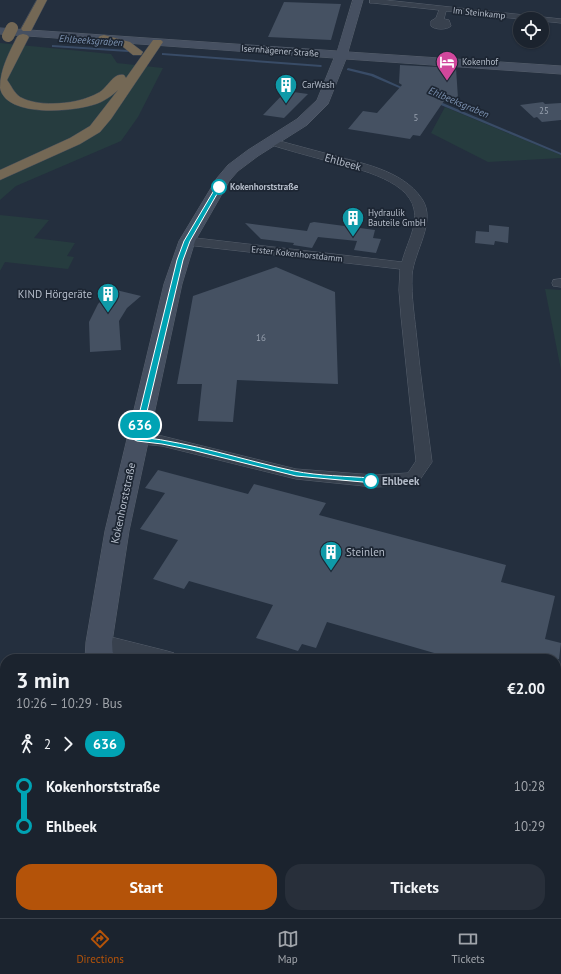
<!DOCTYPE html>
<meta charset="utf-8">
<style>
:root{--surface:#1b232e;--page:#282f3a;--text:#f1f3f6;--muted:#a0a4aa;--line:#39404a;--accent:#b45309}
body{margin:0;font-family:"PT Sans",sans-serif;background:var(--page);color:var(--text);height:100vh;display:flex;flex-direction:column;font-size:15px;white-space:nowrap}
*{box-sizing:border-box;margin:0}
p{font-size:13px;color:var(--muted)}
.icon{flex:none;width:22px;height:22px;fill:none;stroke:currentColor;stroke-width:2;stroke-linecap:round;stroke-linejoin:round}
.map{position:relative;flex:1;overflow:hidden}
.side{position:absolute;left:0px;top:654px;width:561px;height:264px;display:flex;flex-direction:column;background:var(--surface);border-radius:16px 16px 0 0;box-shadow:0 1px 3px #0004,0 0 0 1px var(--line)}
.side>*{flex:none}
.badge{padding:0 8px;border-radius:13px;font-size:14px;line-height:26px}
.buttons{position:absolute;left:513px;top:12px;display:grid;gap:8px}
.buttons a{display:grid;place-items:center;width:36px;height:36px;border-radius:50%;background:var(--surface);box-shadow:0 1px 3px #0004,0 0 0 1px var(--line);font-size:20px}
.map>.badge{position:absolute;translate:-50% -50%;box-shadow:0 0 0 2px #fff}
.legs{display:flex;align-items:center;gap:6px;height:44px;padding:0 16px;font-size:13px}
.legs p{margin-inline-start:auto}
.overview{display:flex;align-items:center;justify-content:space-between;height:68px;padding:0 16px}
h1{font-size:22px;font-weight:700;line-height:30px}
.action{display:flex;gap:8px;margin-top:auto;padding:8px 16px}
.action a{flex:1;height:46px;border-radius:16px;background:var(--accent);color:#fff;font-size:16px;font-weight:700;line-height:46px;text-align:center}
.action a+a{background:var(--page);color:var(--text)}
ul{padding:0 16px;list-style:none}
li{display:flex;align-items:center;gap:14px;height:40px;font-size:15px}
li i{display:grid;place-items:center;width:6px;height:100%;margin:0 5px;background:currentColor}
li i::after{content:'';width:10px;height:10px;margin:-5px;border:3px solid;border-radius:50%;background:var(--surface)}
li p{margin-inline-start:auto}
li:first-child i{background:linear-gradient(#0000 50%,currentColor 0)}
li:last-child i{background:linear-gradient(currentColor 50%,#0000 0)}
.tabs{display:flex;justify-content:space-around;align-items:center;height:56px;border-top:1px solid var(--line);background:var(--surface);font-size:11px;color:var(--muted)}
.tabs a{display:grid;justify-items:center;gap:2px}
.tabs .active{color:var(--accent)}
.map>svg:first-child{display:block}
</style>
<div class="map">
<svg width="561" height="918" viewBox="0 0 561 918">
<rect width="100%" height="100%" fill="#242f3e"/>
<path fill="#263c3f" d="M0 43 111 54 117 63 163 68 138 117 121 141 16 186 0 200Z
M445 107 561 155V158L488 162 431 133Z
M0 215 49 220 34 238 75 243 67 256 74 257 68 269 5 262 0 271Z
M545 289 561 290V370Z"/>
<g fill="none" stroke-linecap="round" stroke-linejoin="round">
<path fill="#394c67" fill-rule="evenodd" d="M52 45 128 50 129 51 128 52 53 47H52Z
M162 53 321 65 322 66 321 67 163 55H162Z
M348 68 373 74 406 89 404 90 371 76 347 70V69Z
M436 101H438L561 153V155L436 103Z"/>
</g>
<path fill="#455162" d="M284 2 341 4 331 40 268 37Z
M400 65 456 68 458 98H446L420 136 413 135 410 139 348 129 363 111 377 113 402 85 399 83Z
M286 91 308 94 284 118 263 115Z
M543 102 545 104 561 103V120L542 122 537 117 534 118 520 105Z
M314 222 375 230 373 238 381 239 376 253 354 250 357 241 318 237 312 248 293 245 294 243 261 239 245 223 307 231 310 223Z
M489 225 509 227 508 243 495 241 494 245 475 243 476 231 489 232Z
M276 267 335 292 338 384 237 380 233 422 198 421 202 384H177L193 296Z
M112 289 141 296 127 308 119 321 121 350 90 352 89 322 98 304Z
M158 470 248 494 254 484 326 503 319 515 506 565 501 582 555 596 545 639 561 643 559 659H455L327 622 316 648 302 644 298 651 256 638 273 605 189 581 184 589 153 579 178 540 140 529 165 493 145 488Z"/>
<g fill="none" stroke-linecap="round" stroke-linejoin="round">
<g stroke="#565f6c" stroke-width="1">
<path id="street" d="M370 0H385L561 19V23L542 21V19H520L446 11 444 19 449 20 451 26C447 30 435 30 431 26V21L436 18 439 10 373 3H370Z
M272 139C291 144 309 149 328 154 359 163 402 169 422 199 437 221 414 251 412 275 411 297 415 319 417 341 421 382 427 422 432 462L419 481 397 486 374 487 296 479 162 446 131 443 129 439 131 435 137 434 162 436 296 469 374 475 408 473 416 461 401 316 399 290 400 269 187 245 183 244 181 241 183 238 187 237 402 262C406 245 418 226 414 209 408 178 350 167 324 160 306 155 287 150 268 144L267 142 268 140Z
M561 279V287L553 286 552 283 553 280Z
M99 634 167 651 174 653 177 659H136L92 647 89 642 92 637Z
M556 766 561 768V788L556 786Z"/>
</g>
<g stroke="#565f6c" stroke-width="1">
<path id="secondary" d="M353 0H363L348 52 561 66V74L346 59 328 104 307 125 258 156 238 171 230 180 195 241 182 284 129 531 112 642 113 659H85L86 642 105 531 164 284 179 241 217 178 228 165 248 150 297 119 317 100 334 58 0 34V28L337 51Z
M79 913H113L114 918H80Z"/>
</g>
<g stroke="#434c59" stroke-width="1">
<path id="highway" d="M37 0H47L31 31H23L21 29Z
M23 34 27 35 29 37 7 80C11 85 14 93 20 97 40 108 79 104 98 93 108 88 113 72 124 75L126 78 153 40H161L163 42 111 119 100 132 80 144 0 180V170L70 138 90 126 118 90C113 95 107 99 101 102 80 112 6 119 0 88 0 69 9 53 17 37L19 35Z
M104 35 130 42 143 52 141 55H133L122 46 100 40 98 38 100 36Z"/>
</g>
<use href="#street" fill="#38414e" fill-rule="evenodd"/>
<use href="#secondary" fill="#465061" fill-rule="evenodd"/>
<use href="#highway" fill="#746855" fill-rule="evenodd"/>
<g stroke="#434c59" stroke-width="12" stroke-linecap="butt">
<path id="highway-bridge" d="M8 36 12 28"/>
</g>
<use href="#highway-bridge" stroke="#746855" stroke-width="12"/>
</g>
<path fill="#00a3b4" stroke="#fff" d="M219 185 221 187 190 241 183 260 141 437C193 443 243 460 294 471 319 476 346 476 371 478L374 479V483L296 476 192 450 162 444 137 441 133 439 177 260 184 241 216 187Z"/>
<defs>
<g id="hotel-pin" transform="scale(1.15)"><path d="M0 17L-7.5 6A9.5 9.5 0 1 1 7.5 6Z" fill="#d1479c" stroke="#1d2633"/><path d="M-6-4.5h1.5V1H6V5H4.5V3h-9V5H-6ZM-4 0a1.8 1.8 0 1 1 3.6 0ZM.5 0V-2.5h3Q6-2.5 6 0Z" fill="#fff"/></g>
<g id="building-pin" transform="scale(1.15)"><path d="M0 17L-7.5 6A9.5 9.5 0 1 1 7.5 6Z" fill="#0f9aa8" stroke="#1d2633"/><path d="M-4-6H4V6H1V3H-1V6H-4ZM-2.5-4.3h1.7v1.8h-1.7ZM.8-4.3h1.7v1.8H.8ZM-2.5-1h1.7V.8h-1.7ZM.8-1h1.7V.8H.8Z" fill="#fff"/></g>
</defs>
<g fill-rule="evenodd">
<use href="#hotel-pin" x="447" y="62"/>
<use href="#building-pin" x="286" y="85"/>
<use href="#building-pin" x="353" y="218"/>
<use href="#building-pin" x="108" y="294"/>
<use href="#building-pin" x="331" y="552"/>
</g>
<g fill="#fff" stroke="#00a3b4" stroke-width="2">
<circle cx="219" cy="187" r="7"/>
<circle cx="371" cy="481" r="7"/>
</g>
<g text-anchor="middle" stroke-width="3.5" stroke-linejoin="round" paint-order="stroke">
<g font-size="9" fill="#b4bcc9" stroke="#1d2633">
<text transform="translate(479 13) rotate(6)" y="3">Im Steinkamp</text>
<text transform="translate(280 51) rotate(4)" y="3">Isernhägener Straße</text>
<text transform="translate(297 254) rotate(6)" y="3">Erster Kokenhorstdamm</text>
</g>
<g font-size="9" fill="#b4bcc9" stroke="#1d2633" text-anchor="start">
<text x="462" y="65">Kokenhof</text>
<text x="302" y="88">CarWash</text>
<text x="368" y="216">Hydraulik<tspan x="368" dy="10">Bauteile GmbH</tspan></text>
</g>
<g font-size="9" fill="#98a1af">
<text x="544" y="114">25</text>
<text x="416" y="121">5</text>
<text x="261" y="341">16</text>
</g>
<g font-size="9" font-weight="bold" fill="#b4bcc9" stroke="#1d2633" text-anchor="start">
<text x="230" y="190">Kokenhorststraße</text>
</g>
<g font-size="10" font-style="italic" fill="#7c92b1" stroke="#1d2633">
<text transform="translate(91 40) rotate(4)" y="4">Ehlbeeksgraben</text>
<text transform="translate(459 102) rotate(23)" y="4">Ehlbeeksgraben</text>
</g>
<g font-size="11" fill="#b4bcc9" stroke="#1d2633">
<text transform="translate(343 162) rotate(16)" y="4">Ehlbeek</text>
<text transform="translate(123 503) rotate(-78)" y="4">Kokenhorststraße</text>
</g>
<g font-size="11" fill="#b4bcc9" stroke="#1d2633" text-anchor="end">
<text x="92" y="298">KIND Hörgeräte</text>
<text x="346" y="556" text-anchor="start">Steinlen</text>
</g>
<g font-size="11" font-weight="bold" fill="#b4bcc9" stroke="#1d2633" text-anchor="start">
<text x="382" y="485">Ehlbeek</text>
</g>
</g>
</svg>
<div class="buttons">
<a><svg class="icon" aria-label="locate" viewBox="0 0 24 24"><circle cx="12" cy="12" r="6"/><path d="M12 2v4M12 18v4M2 12h4M18 12h4"/></svg></a>
</div>
<b class="badge" style="left:140px;top:425px;background:#00a3b4;color:#fff">636</b>
<section class="side">
<div class="overview"><div><h1>3 min</h1><p>10:26 – 10:29 · Bus</p></div><b>€2.00</b></div>
<div class="legs"><svg class="icon" aria-label="walk" viewBox="0 0 24 24"><circle cx="13" cy="4" r="2"/><path d="M13 8l-2 6 4 7M11 14l-3 7M7 12l3-4h3l4 4"/></svg>2<svg class="icon" aria-label="forward" viewBox="0 0 24 24"><path d="M9 5l7 7-7 7"/></svg><b class="badge" style="background:#00a3b4;color:#fff">636</b></div>
<ul>
<li><i style="color:#00a3b4"></i><b>Kokenhorststraße</b><p>10:28</p></li>
<li><i style="color:#00a3b4"></i><b>Ehlbeek</b><p>10:29</p></li>
</ul>
<div class="action"><a>Start</a><a>Tickets</a></div>
</section>
</div>
<nav class="tabs">
<a class="active"><svg class="icon" aria-label="directions" viewBox="0 0 24 24"><path d="M12 3l9 9-9 9-9-9zM9 14v-3h6M13 9l2 2-2 2"/></svg>Directions</a>
<a><svg class="icon" aria-label="map" viewBox="0 0 24 24"><path d="M3 6l6-2 6 2 6-2v14l-6 2-6-2-6 2zM9 4v14M15 6v14"/></svg>Map</a>
<a><svg class="icon" aria-label="tickets" viewBox="0 0 24 24"><path d="M3 7h18v10H3zM15 7v10"/></svg>Tickets</a>
</nav>
